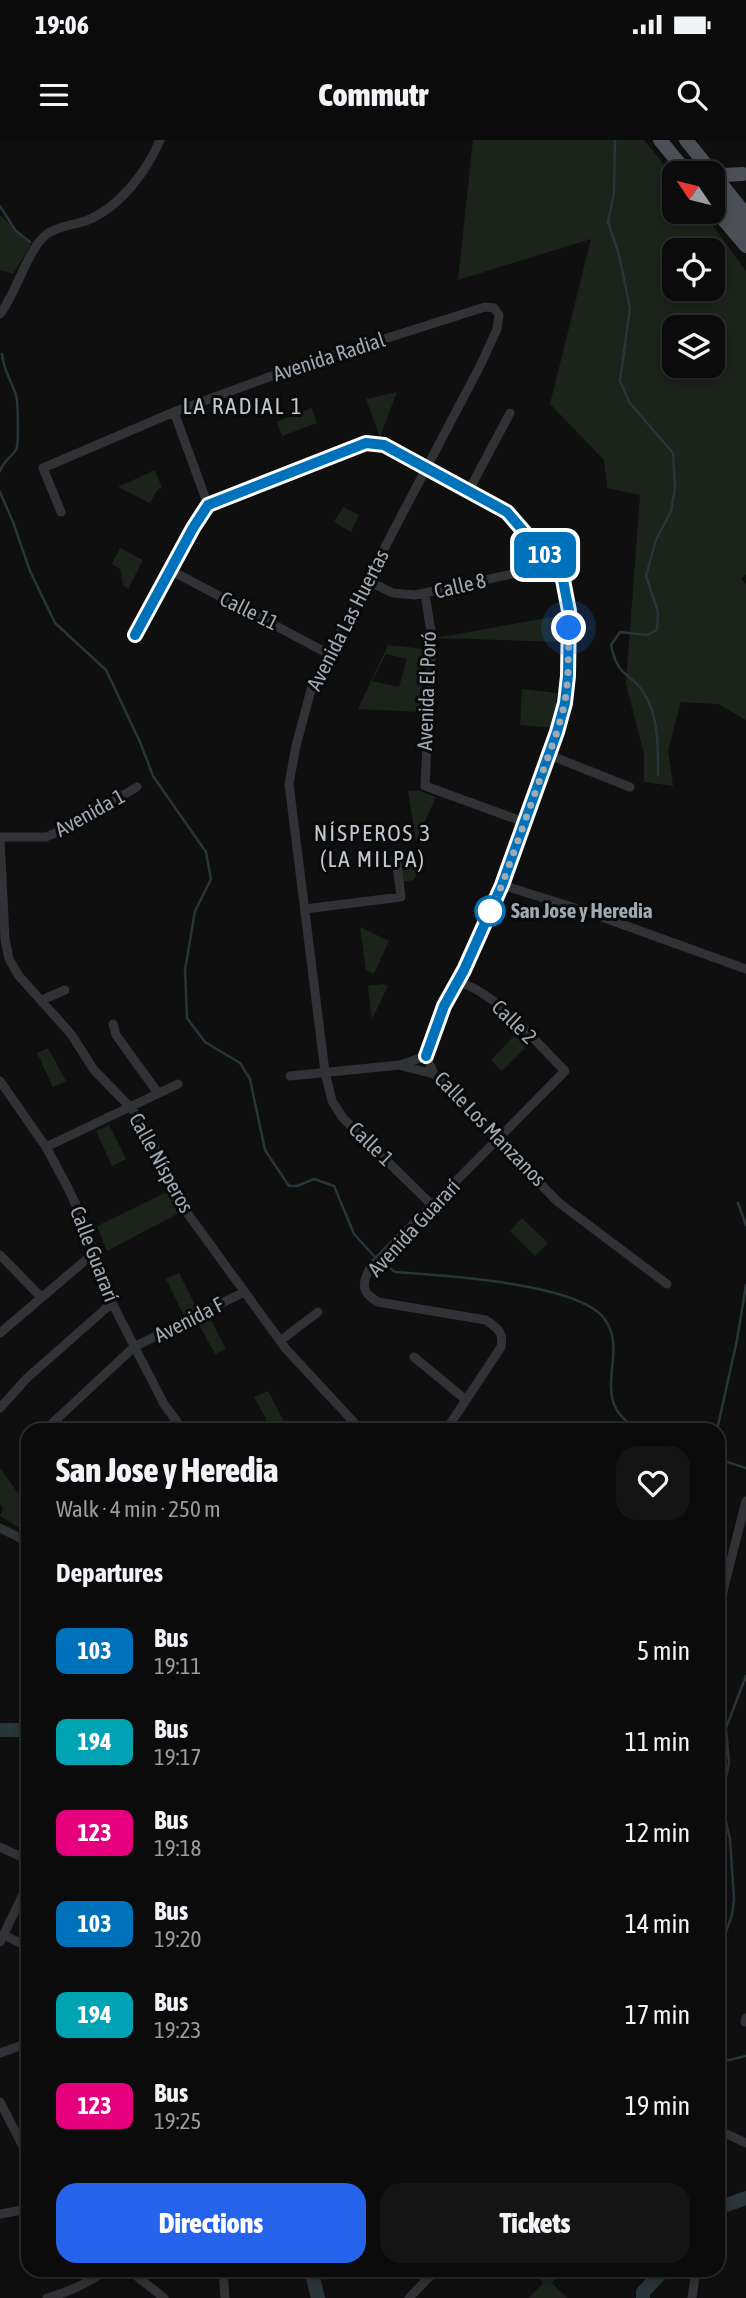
<!DOCTYPE html>
<meta charset="utf-8">
<style>
:root{--surface:#0b0b0c;--page:#141415;--text:#f1f3f6;--muted:#9a9b9d;--line:#2b2b2d;--accent:#2563eb}
body{margin:0;font-family:"Asap Condensed",sans-serif;background:var(--page);color:var(--text);height:100vh;display:flex;flex-direction:column;font-size:26px;white-space:nowrap}
*{box-sizing:border-box;margin:0}
p{font-size:23px;color:var(--muted)}
.icon{flex:none;width:38px;height:38px;fill:none;stroke:currentColor;stroke-width:2;stroke-linecap:round;stroke-linejoin:round}
.map{position:relative;flex:1;overflow:hidden}
.side{position:absolute;left:21px;top:1283px;width:704px;height:854px;display:flex;flex-direction:column;background:var(--surface);border-radius:21px;box-shadow:0 4px 10px #0003,0 0 0 2px var(--line)}
.side>*{flex:none}
.badge{padding:0 14px;border-radius:10px;font-size:24px;line-height:46px}
.needle{width:46px;rotate:305deg}
.buttons{position:absolute;left:662px;top:21px;display:grid;gap:14px}
.buttons a{display:grid;place-items:center;width:63px;height:63px;border-radius:14px;background:var(--surface);box-shadow:0 4px 10px #0003,0 0 0 2px var(--line);font-size:35px}
.you{position:absolute;width:35px;height:35px;margin:-18px;border:5px solid #fff;border-radius:50%;background:#1a73e8;box-shadow:0 0 0 10px #1a73e833}
.map>.badge{position:absolute;translate:-50% -50%;box-shadow:0 0 0 4px #fff}
h2{padding:0 35px;font-size:26px;line-height:63px}
.round{display:grid;place-items:center;flex:none;width:74px;height:74px;border-radius:21px;background:var(--page)}
.head{display:flex;align-items:center;justify-content:space-between;height:119px;padding:0 35px}
h1{font-size:33px;font-weight:800;line-height:52px}
.cta{display:flex;gap:14px;margin-top:auto;padding:14px 35px}
.cta a{flex:1;height:80px;border-radius:21px;background:var(--accent);color:#fff;font-size:28px;font-weight:800;line-height:80px;text-align:center}
.cta a+a{background:var(--page);color:var(--text)}
ul{padding:0;list-style:none}
li{display:flex;align-items:center;gap:21px;height:91px;padding:0 35px}
li div{flex:1}
li b{display:block;font-size:26px}
li em{font-style:normal}
li .badge{min-width:77px;font-weight:700;text-align:center}
.status{display:flex;justify-content:space-between;align-items:center;height:49px;padding:0 35px;background:var(--surface);direction:ltr}
.status svg{height:19px;fill:currentColor}
header{display:flex;justify-content:space-between;align-items:center;height:91px;padding:0 35px;background:var(--surface);font-size:32px;font-weight:800}
.map>svg:first-child{display:block}
</style>
<div class="status"><b>19:06</b><svg viewBox="0 0 49 12"><path d="M0 12V9h3v3zM5 12V6h3v6zM10 12V3h3v9zM15 12V0h3v12zM26 1h20v11H26zM47 4h2v5h-2z"/></svg></div>
<header><svg class="icon" aria-label="menu" viewBox="0 0 24 24"><path d="M4 6h16M4 12h16M4 18h16"/></svg>Commutr<svg class="icon" aria-label="search" viewBox="0 0 24 24"><circle cx="10" cy="10" r="6"/><path d="M15 15l6 6"/></svg></header>
<div class="map">
<svg width="746" height="2158" viewBox="0 0 746 2158">
<rect width="100%" height="100%" fill="#0f0f10"/>
<path fill="#1c231b" fill-rule="evenodd" d="M473 0H644L674 37V72H703L746 131V434L741 439 746 444V580L718 564 681 562 668 610 673 646 644 642V615L626 544 640 355 607 348 604 320 550 264 591 99 458 140ZM674 110H712V149H674ZM674 187H712V226H674Z
M0 75 31 105 13 134 0 130Z
M397 252 380 297 366 259Z
M312 268 317 283 282 296 277 282Z
M155 330 162 348 158 349 150 363 118 347Z
M343 367 359 375 351 392 334 382Z
M120 408 143 420 128 449 123 445 120 429 112 424Z
M563 475V502L436 498Z
M388 505 424 509 420 572 358 569ZM386 514 407 519 399 547 372 541Z
M522 549 557 553 554 588 520 585Z
M418 650 436 657 416 701 408 651Z
M415 718 422 721 414 740 401 742 398 720Z
M360 787 389 801 374 834 366 830Z
M383 844 388 846 372 879 368 846Z
M518 892 529 904 502 931 491 920Z
M48 908 66 941 53 947 37 913Z
M109 985 126 1019 112 1026 96 991Z
M169 1051 181 1072 107 1111 97 1086Z
M522 1078 548 1103 535 1116 510 1091Z
M179 1133 197 1169 184 1176 166 1139Z
M209 1176 226 1209 215 1214 197 1181Z
M268 1251 287 1287 272 1290 254 1257Z
M0 1328 28 1367V1393L0 1376 3 1369 0 1363Z
M531 2130H551L557 2137 552 2143 567 2158H529L543 2143Z"/>
<g fill="none" stroke-linecap="round" stroke-linejoin="round">
<path stroke="#283539" stroke-width="2.5" d="M615 0 614 53 608 82 619 115 630 168 620 241 629 262 673 313 675 348 671 371 656 400 646 436 658 472 657 490 647 495 620 492 611 505C618 539 630 531 644 553 659 576 658 609 658 635
M0 66 15 90 30 102
M0 331C3 321 11 318 16 310 19 304 18 262 16 255 11 240 4 232 2 214
M0 352 13 382 30 431 55 483 106 530 140 602 153 636 206 712 211 739 195 771 185 830 187 878 205 902 240 923 250 939 265 1010 289 1046H297L314 1039 334 1046 354 1094 375 1117
M738 1063 746 1085
M380 1121 395 1132C440 1135 575 1143 603 1177 633 1213 583 1261 640 1290
M717 1290 737 1200 746 1145
M718 1319 746 1328
M718 1814 732 1775 734 1759 730 1699 721 1660 729 1623 726 1588 746 1536
M718 1918 725 1921 746 1916"/>
<path stroke="#283539" stroke-width="14" d="M0 1590H28
M718 2068 746 2058
M311 2130 318 2158
M643 2158V2152L664 2130"/>
<path stroke="#303236" stroke-width="9" d="M0 174C16 154 28 108 47 94 58 86 75 85 88 80 120 67 147 31 160 0
M174 272 208 365
M469 350 510 273
M61 372 43 328 174 272 299 226 485 167 494 168 499 175 497 189 481 224 312 546 296 606 289 644 325 932 332 961 343 978 433 1066
M170 430 327 513
M368 441 393 453 415 455 554 425
M425 454 432 498 425 646 524 682
M135 495 193 388 208 365 366 304 384 305 507 372 558 431 563 440 569 471 568 536 565 563 557 592 502 745 464 830 444 866 426 916
M549 615 630 647
M0 697H46L71 686 137 647
M0 699 5 799 9 819 19 836 71 894 94 930 132 969 149 995 169 1040 188 1074 286 1209 361 1290
M502 745 585 771 746 829
M305 769 401 757 396 718
M42 860 65 850
M113 884 116 895 158 953
M426 916 434 934 558 1062 667 1144
M402 926 434 934
M290 936 400 925 426 916
M0 941 46 1007 68 1048 82 1078 112 1163 164 1264 183 1290
M46 1007 178 944
M0 1115 41 1157
M0 1193 94 1113
M280 1201 318 1172
M414 1217 466 1260
M0 1268 27 1238 112 1163
M45 1290 134 1207 244 1152
M446 1290 501 1207C504 1192 498 1189 486 1180L378 1162C362 1153 361 1145 370 1128L565 931C535 902 498 853 458 842
M0 1388 28 1402
M718 1482 724 1447 746 1361
M0 1707 28 1720
M4 1795 28 1807
M0 1802 28 1744
M745 1882 746 1878
M0 1913 20 1906
M0 1962 28 2016
M718 1990 746 2003
M0 2074 28 2069
M129 2130 164 2158
M223 2130 225 2158
M47 2158C69 2152 88 2144 105 2130
M409 2158 436 2130
M692 2158 696 2130"/>
<path stroke="#4c4f55" stroke-width="14" d="M660 0 687 33
M686 0 746 75
M713 31 723 35 743 34
M719 52C716 65 727 73 735 83
M732 70 746 90
M724 80 746 106"/>
</g>
<g fill="none" stroke-linecap="round" stroke-linejoin="round">
<g stroke="#fff" stroke-width="16">
<path id="line" d="M135 495 193 388 208 365 366 303 384 305 507 372 558 431 563 440 569 471 568 536 565 563 557 592 502 745 464 830 444 866 426 916"/>
</g>
<use href="#line" stroke="#0072bc" stroke-width="10"/>
<path stroke="#9fa9b2" stroke-width="7" stroke-dasharray="0 12.6" d="M490 771 502 745 557 592 565 563 568 536 569 488"/>
</g>
<circle fill="#fff" stroke="#0072bc" stroke-width="3.5" cx="490" cy="771" r="14"/>
<g text-anchor="middle" stroke-width="6" stroke-linejoin="round" paint-order="stroke">
<g font-size="21" fill="#9fa9b2" stroke="#0a0a0b">
<text transform="translate(329 217) rotate(-18)" y="7">Avenida Radial</text>
<text transform="translate(460 446) rotate(-13)" y="7">Calle 8</text>
<text transform="translate(249 471) rotate(26)" y="7">Calle 11</text>
<text transform="translate(348 480) rotate(-63)" y="7">Avenida Las Huertas</text>
<text transform="translate(427 551) rotate(-88)" y="7">Avenida El Poró</text>
<text transform="translate(90 673) rotate(-29)" y="7">Avenida 1</text>
<text transform="translate(514 882) rotate(44)" y="7">Calle 2</text>
<text transform="translate(490 989) rotate(46)" y="7">Calle Los Manzanos</text>
<text transform="translate(371 1004) rotate(44)" y="7">Calle 1</text>
<text transform="translate(161 1023) rotate(61)" y="7">Calle Nísperos</text>
<text transform="translate(414 1088) rotate(-47)" y="7">Avenida Guararí</text>
<text transform="translate(94 1114) rotate(69)" y="7">Calle Guararí</text>
<text transform="translate(189 1180) rotate(-27)" y="7">Avenida F</text>
</g>
<g font-size="21" font-weight="bold" fill="#9fa9b2" stroke="#0a0a0b" text-anchor="start">
<text x="511" y="778">San Jose y Heredia</text>
</g>
<g font-size="23" letter-spacing="2" fill="#c0c7ce" stroke="#0a0a0b">
<text x="243" y="274">LA RADIAL 1</text>
<text x="373" y="701">NÍSPEROS 3<tspan x="373" dy="26">(LA MILPA)</tspan></text>
</g>
</g>
</svg>
<div class="buttons">
<a><svg class="needle" viewBox="-14 -14 28 28"><path d="M0-13l5 13h-10z" fill="#e53935"/><path d="M0 13l5-13h-10z" fill="#9a9b9d"/></svg></a>
<a><svg class="icon" aria-label="locate" viewBox="0 0 24 24"><circle cx="12" cy="12" r="6"/><path d="M12 2v4M12 18v4M2 12h4M18 12h4"/></svg></a>
<a><svg class="icon" aria-label="layers" viewBox="0 0 24 24"><path d="M12 4l9 5-9 5-9-5zM3 14l9 5 9-5"/></svg></a>
</div>
<div class="you" style="left:569px;top:488px"></div>
<b class="badge" style="left:545px;top:415px;background:#0072bc;color:#fff">103</b>
<section class="side">
<div class="head"><div><h1>San Jose y Heredia</h1><p>Walk · 4 min · 250 m</p></div><a class="round"><svg class="icon" aria-label="heart" viewBox="0 0 24 24"><path d="M12 20l-8-8c-3-5 5-10 8-4 3-6 11-1 8 4z"/></svg></a></div>
<h2>Departures</h2>
<ul>
<li><span class="badge" style="background:#0072bc;color:#fff">103</span><div><b>Bus</b><p>19:11</p></div><em>5 min</em></li>
<li><span class="badge" style="background:#00a3b4;color:#fff">194</span><div><b>Bus</b><p>19:17</p></div><em>11 min</em></li>
<li><span class="badge" style="background:#e6007e;color:#fff">123</span><div><b>Bus</b><p>19:18</p></div><em>12 min</em></li>
<li><span class="badge" style="background:#0072bc;color:#fff">103</span><div><b>Bus</b><p>19:20</p></div><em>14 min</em></li>
<li><span class="badge" style="background:#00a3b4;color:#fff">194</span><div><b>Bus</b><p>19:23</p></div><em>17 min</em></li>
<li><span class="badge" style="background:#e6007e;color:#fff">123</span><div><b>Bus</b><p>19:25</p></div><em>19 min</em></li>
</ul>
<div class="cta"><a>Directions</a><a>Tickets</a></div>
</section>
</div>
